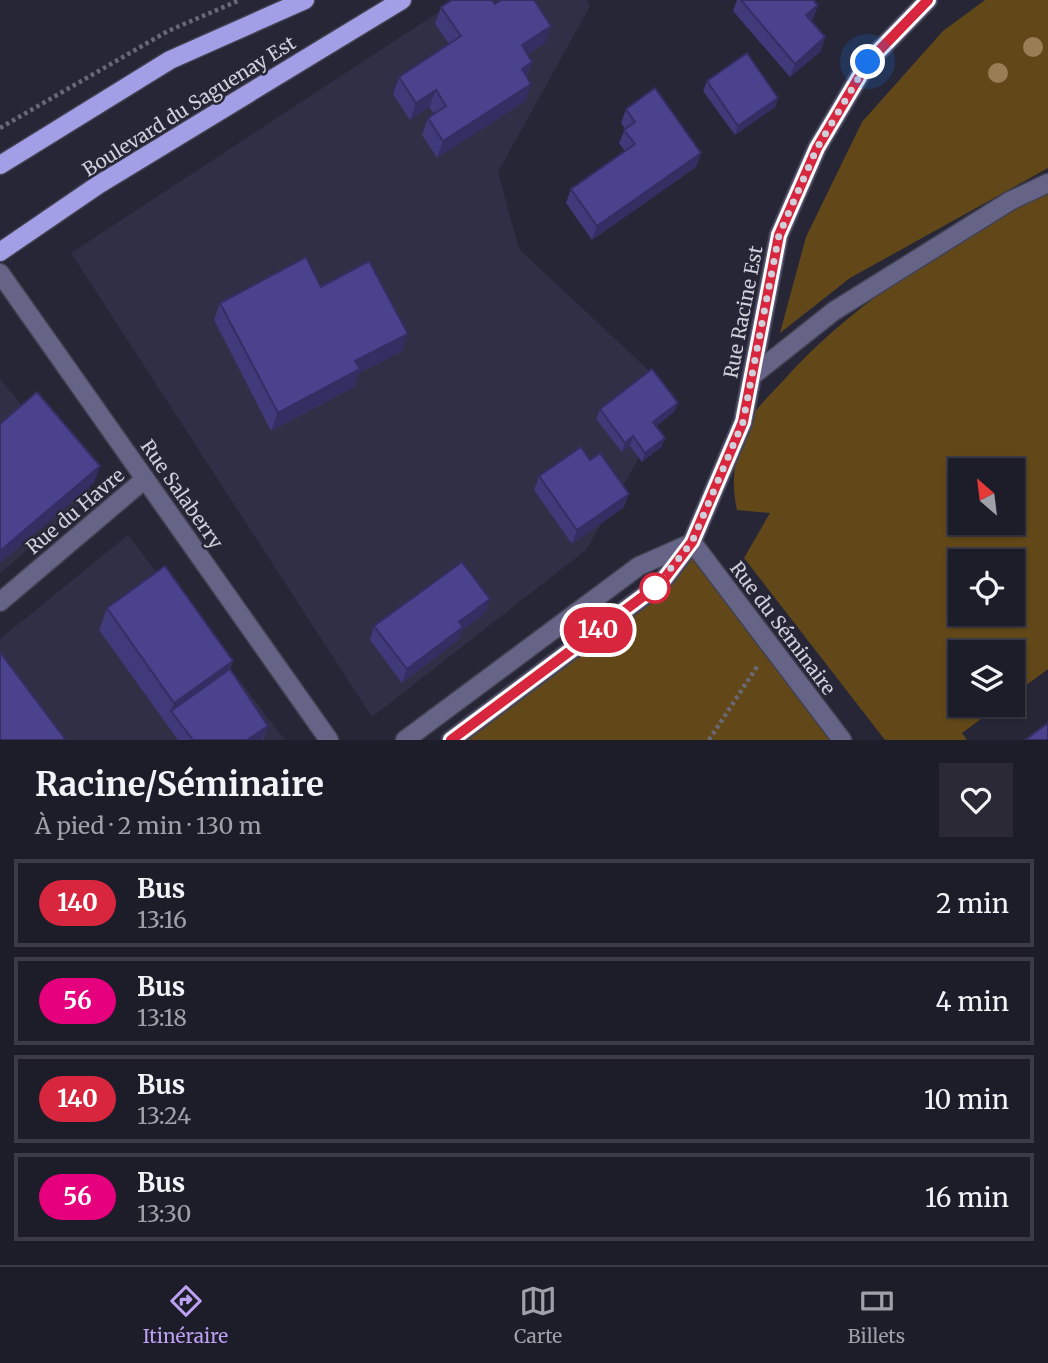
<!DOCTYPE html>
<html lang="fr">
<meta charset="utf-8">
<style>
:root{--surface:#1d1c29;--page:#2a2935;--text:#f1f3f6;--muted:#a0a1a8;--line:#3b3a46;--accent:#bca0f2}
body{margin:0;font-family:Merriweather,serif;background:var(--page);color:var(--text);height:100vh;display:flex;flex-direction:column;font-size:26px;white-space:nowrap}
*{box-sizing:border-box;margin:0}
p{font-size:23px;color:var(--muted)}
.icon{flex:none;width:38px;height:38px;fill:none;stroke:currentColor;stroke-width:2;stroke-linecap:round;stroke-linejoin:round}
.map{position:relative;height:740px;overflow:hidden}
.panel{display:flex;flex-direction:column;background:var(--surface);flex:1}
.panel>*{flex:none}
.badge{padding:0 14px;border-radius:23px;font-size:24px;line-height:46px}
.needle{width:46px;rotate:332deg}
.controls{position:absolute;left:948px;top:458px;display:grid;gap:14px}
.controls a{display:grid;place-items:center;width:77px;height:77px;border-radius:0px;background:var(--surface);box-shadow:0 2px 5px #0004,0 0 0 2px var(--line);font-size:35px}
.you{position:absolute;width:35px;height:35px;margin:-18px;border:5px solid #fff;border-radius:50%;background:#1a73e8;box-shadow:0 0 0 10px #1a73e833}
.map>.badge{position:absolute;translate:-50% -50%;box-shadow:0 0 0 4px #fff}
.round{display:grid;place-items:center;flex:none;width:74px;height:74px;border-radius:0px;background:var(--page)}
.overview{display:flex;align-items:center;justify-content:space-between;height:119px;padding:0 35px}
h1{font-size:33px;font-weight:700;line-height:52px}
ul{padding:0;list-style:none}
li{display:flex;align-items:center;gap:21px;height:88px;margin:0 14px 10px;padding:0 21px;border:4px solid var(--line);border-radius:0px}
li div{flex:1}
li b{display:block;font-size:26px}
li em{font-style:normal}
li .badge{min-width:77px;font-weight:700;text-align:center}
.tabs{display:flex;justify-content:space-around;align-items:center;height:98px;border-top:2px solid var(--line);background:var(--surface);font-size:19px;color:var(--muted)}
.tabs a{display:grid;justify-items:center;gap:4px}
.tabs .on{color:var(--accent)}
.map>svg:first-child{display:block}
</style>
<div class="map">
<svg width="1048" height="740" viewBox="0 0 1048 740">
<rect width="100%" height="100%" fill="#272637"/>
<path fill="#302f46" d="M457 0H587L590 6 498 172 519 249 675 395 586 550 372 717 71 253Z
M0 379 94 493 0 573Z
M128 535 285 740H0V639Z"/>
<path fill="#624819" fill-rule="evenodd" d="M985 0H1048V168L850 278 780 333 806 237 862 122 943 31Z
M1048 183V669L1013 695V653H961V705H1000L962 733 967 740H885L744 558 770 513 737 510C730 479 735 451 749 422 756 407 772 393 783 381 856 298 956 243 1048 183ZM961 471H1013V523H961ZM961 562H1013V614H961Z
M692 542 842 740H451L661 583Z"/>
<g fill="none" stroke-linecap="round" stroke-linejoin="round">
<g stroke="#424151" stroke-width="21">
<path id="minor" d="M0 273 329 740
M752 376 834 311 1010 201 1048 183
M692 542 842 740
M0 602 145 479
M405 740 639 566 689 544
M451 740 661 583 692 542 743 422 779 235 817 148 868 62 928 0"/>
</g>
<g stroke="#424151" stroke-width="21">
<path id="major" d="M0 165 170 60 305 0
M0 252 98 185 402 0"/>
</g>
<path stroke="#686876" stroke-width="4.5" stroke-dasharray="3.5 3.5" stroke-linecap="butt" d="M0 128 168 31 240 0
M709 740 758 665"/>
<use href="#minor" stroke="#656487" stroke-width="18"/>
<use href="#major" stroke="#a29fe7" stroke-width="18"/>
</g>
<g fill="#9b7d55">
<circle cx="1033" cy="47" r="10"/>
<circle cx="998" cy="73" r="10"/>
</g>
<path fill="#40397a" d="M737 0H813L818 5 813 19 811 20 821 51 790 77 733 11Z
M495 4 545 43 528 54 532 62 527 77 531 84 525 101 437 158 422 135 428 118 434 114 429 107 410 120 393 94 399 77 449 44 435 24 441 7Z
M707 81 778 98 775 107 735 135 703 91Z
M626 109 696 167 592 240 566 203 571 189 625 151 619 143 625 129 621 123Z
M321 287 408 334 402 351 359 373 354 387 271 431 214 320 220 303Z
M678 403 674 412 656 426 665 438 661 447 642 462 630 446 622 452 596 419 600 409Z
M539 476 624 507 572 544 534 490Z
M490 599 485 613 461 631 458 640 402 683 370 640 374 626Z
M107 608 233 661 230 669 268 726 263 740H178L99 630Z"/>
<path fill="#342e63" d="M818 5 813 19 801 28 806 15Z
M551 26 545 43 515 62 522 45Z
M825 37 821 51 790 77 795 64Z
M532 62 526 79 522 69Z
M531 84 525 101 437 158 443 141Z
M436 90 429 107 410 120 416 103Z
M778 98 775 107 735 135 738 126Z
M701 153 696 167 592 240 597 226Z
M408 334 402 351 359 373 354 387 271 431 278 413 355 361Z
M678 403 674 412 649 431 653 422Z
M633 436 630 446 622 452 625 443Z
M665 438 661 447 642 462 645 453Z
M100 466 94 483 0 563V551Z
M629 494 624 507 572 544 577 530Z
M490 599 485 613 461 631 458 640 402 683 407 669 459 622Z
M233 661 225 683 171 711 174 703Z
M268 726 262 740H247Z"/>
<path fill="#4b428e" stroke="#342e63" stroke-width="2" d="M452 0H492L495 4 501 0H534L551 26 522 45 532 62 522 69 531 84 443 141 428 118 446 106 436 90 416 103 399 77 461 36 441 7Z
M741 0H813L818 5 806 15 825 37 795 64Z
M747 53 778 98 738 126 707 81Z
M655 88 701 153 597 226 571 189 635 144 624 130 635 122 626 109Z
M306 257 321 287 369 261 408 334 355 361 360 369 278 413 220 303Z
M652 369 678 403 653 422 665 438 645 453 633 436 625 443 600 409Z
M37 392 100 466 0 551V424Z
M581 447 590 460 600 453 629 494 577 530 539 476Z
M462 562 490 599 459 622 463 627 407 669 374 626Z
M165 566 233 661 174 703 107 608Z
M0 652 66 740H0Z
M230 669 268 726 247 740H193L171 711Z
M1048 723V740H1025Z"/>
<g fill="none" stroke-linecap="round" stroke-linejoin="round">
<g stroke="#fff" stroke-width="16">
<path id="line" d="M451 740 661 583 692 542 743 422 779 235 817 148 868 62 928 0"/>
</g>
<use href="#line" stroke="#d7263d" stroke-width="10"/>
<path stroke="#d0d0db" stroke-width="7" stroke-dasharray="0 12.6" d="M655 588 692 542 743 422 779 235 817 148 868 62"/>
</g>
<circle fill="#fff" stroke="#d7263d" stroke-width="3.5" cx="655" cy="588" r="14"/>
<g text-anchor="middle" stroke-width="5" stroke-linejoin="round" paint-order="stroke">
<g font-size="19" fill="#d0d0db" stroke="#272637">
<text transform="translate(189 106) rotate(-32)" y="7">Boulevard du Saguenay Est</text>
<text transform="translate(743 312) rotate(-79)" y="7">Rue Racine Est</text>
<text transform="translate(182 494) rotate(55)" y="7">Rue Salaberry</text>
<text transform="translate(75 511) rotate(-40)" y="7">Rue du Havre</text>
<text transform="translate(783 628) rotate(53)" y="7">Rue du Séminaire</text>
</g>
</g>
</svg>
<div class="controls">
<a><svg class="needle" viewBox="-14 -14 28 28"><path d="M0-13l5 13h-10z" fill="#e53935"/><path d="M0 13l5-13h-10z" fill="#a0a1a8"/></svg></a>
<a><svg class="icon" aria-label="locate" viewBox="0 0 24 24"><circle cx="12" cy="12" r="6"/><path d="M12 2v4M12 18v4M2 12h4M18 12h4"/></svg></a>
<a><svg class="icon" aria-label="layers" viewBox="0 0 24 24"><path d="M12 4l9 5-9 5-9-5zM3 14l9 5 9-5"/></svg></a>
</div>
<div class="you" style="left:868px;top:62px"></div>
<b class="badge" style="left:598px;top:630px;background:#d7263d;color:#fff">140</b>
</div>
<section class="panel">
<div class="overview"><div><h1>Racine/Séminaire</h1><p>À pied · 2 min · 130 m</p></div><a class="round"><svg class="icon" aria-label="heart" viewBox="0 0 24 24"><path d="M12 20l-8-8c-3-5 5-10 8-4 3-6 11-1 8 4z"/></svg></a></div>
<ul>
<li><span class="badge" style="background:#d7263d;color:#fff">140</span><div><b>Bus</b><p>13:16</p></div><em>2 min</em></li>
<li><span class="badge" style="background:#e6007e;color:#fff">56</span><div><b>Bus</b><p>13:18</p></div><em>4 min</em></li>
<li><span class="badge" style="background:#d7263d;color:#fff">140</span><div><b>Bus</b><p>13:24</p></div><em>10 min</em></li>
<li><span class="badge" style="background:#e6007e;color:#fff">56</span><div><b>Bus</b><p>13:30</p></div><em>16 min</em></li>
</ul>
</section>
<nav class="tabs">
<a class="on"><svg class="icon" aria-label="directions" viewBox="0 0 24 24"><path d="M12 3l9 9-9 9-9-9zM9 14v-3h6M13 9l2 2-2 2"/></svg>Itinéraire</a>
<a><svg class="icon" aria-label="map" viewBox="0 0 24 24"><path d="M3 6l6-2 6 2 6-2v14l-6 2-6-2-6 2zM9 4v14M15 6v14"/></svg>Carte</a>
<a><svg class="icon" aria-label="tickets" viewBox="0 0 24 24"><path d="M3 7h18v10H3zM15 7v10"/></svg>Billets</a>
</nav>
